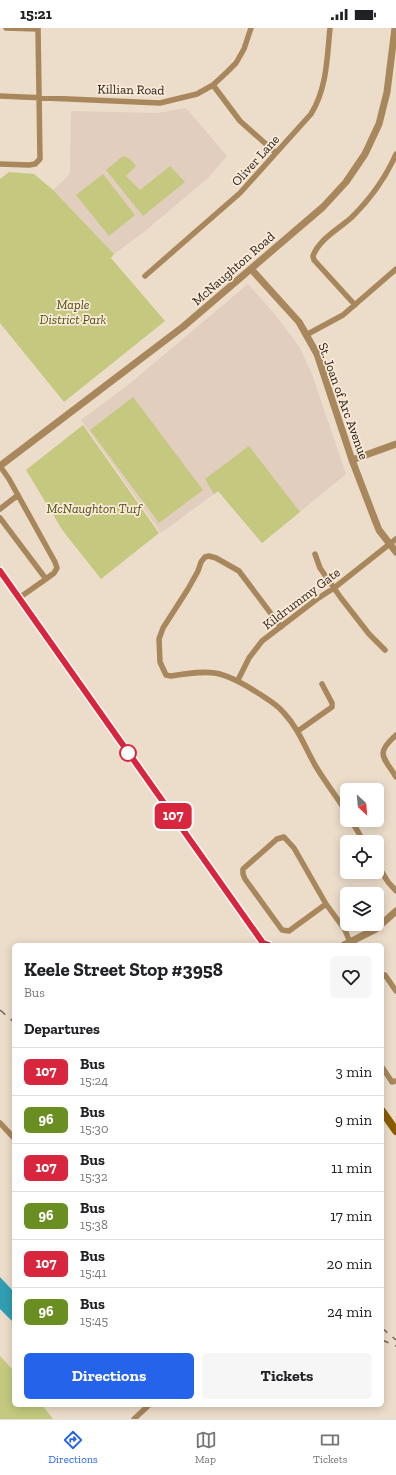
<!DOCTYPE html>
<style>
:root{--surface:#fff;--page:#f6f6f6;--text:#202124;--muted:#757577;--line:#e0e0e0;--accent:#2563eb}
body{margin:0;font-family:"Zilla Slab",serif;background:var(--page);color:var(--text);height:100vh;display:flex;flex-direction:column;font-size:15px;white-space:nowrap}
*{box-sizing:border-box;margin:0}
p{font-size:13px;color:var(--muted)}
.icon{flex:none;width:22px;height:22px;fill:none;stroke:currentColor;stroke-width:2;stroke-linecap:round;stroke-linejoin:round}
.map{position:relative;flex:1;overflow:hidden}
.side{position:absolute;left:12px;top:915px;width:372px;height:464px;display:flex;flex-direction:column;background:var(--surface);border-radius:6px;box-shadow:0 2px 10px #0003}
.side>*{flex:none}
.badge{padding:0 8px;border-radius:6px;font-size:14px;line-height:26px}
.needle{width:26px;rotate:154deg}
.buttons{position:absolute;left:340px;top:755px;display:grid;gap:8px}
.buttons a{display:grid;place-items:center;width:44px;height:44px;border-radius:6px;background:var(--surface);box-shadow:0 2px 10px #0003;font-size:20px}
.map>.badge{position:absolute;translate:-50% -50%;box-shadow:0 0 0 2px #fff}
h2{padding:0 12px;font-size:15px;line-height:36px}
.round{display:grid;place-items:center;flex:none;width:42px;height:42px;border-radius:6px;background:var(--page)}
.headline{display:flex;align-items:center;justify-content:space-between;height:68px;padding:0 12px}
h1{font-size:19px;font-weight:700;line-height:30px}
.action{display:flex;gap:8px;margin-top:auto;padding:8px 12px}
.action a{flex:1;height:46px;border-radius:6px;background:var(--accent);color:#fff;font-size:16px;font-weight:700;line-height:46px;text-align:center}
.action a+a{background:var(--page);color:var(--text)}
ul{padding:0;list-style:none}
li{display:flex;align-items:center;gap:12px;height:48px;padding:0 12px;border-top:1px solid var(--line)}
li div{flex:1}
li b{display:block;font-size:15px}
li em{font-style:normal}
li .badge{min-width:44px;font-weight:700;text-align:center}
.status{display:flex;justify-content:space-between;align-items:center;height:28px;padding:0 20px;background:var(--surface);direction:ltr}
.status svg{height:11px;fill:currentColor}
.tabs{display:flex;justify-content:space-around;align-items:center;height:56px;border-top:1px solid var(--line);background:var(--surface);font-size:11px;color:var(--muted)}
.tabs a{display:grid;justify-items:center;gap:2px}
.tabs .selected{color:var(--accent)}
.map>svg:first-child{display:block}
</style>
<div class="status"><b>15:21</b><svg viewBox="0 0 49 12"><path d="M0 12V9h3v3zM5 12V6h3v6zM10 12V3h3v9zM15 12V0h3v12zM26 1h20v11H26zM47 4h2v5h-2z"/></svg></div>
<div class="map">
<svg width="396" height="1391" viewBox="0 0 396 1391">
<rect width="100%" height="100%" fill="#ecdcca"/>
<path fill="#e1cebf" d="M186 80 227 128 207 151 144 204 114 226 53 162 68 148 70 144 71 83 157 85Z
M248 256 278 290 300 320 313 349 346 446 262 515 218 463 161 505 81 392 128 357Z"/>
<path fill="#c4c97f" d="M123 128 130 131 136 138 126 148 140 162 170 138 185 154 143 188 106 142Z
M9 144 34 146 53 162 114 226 111 230 165 293 64 374 0 295V151Z
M103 146 135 187 109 208 76 167Z
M133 369 203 462 159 495 90 402Z
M83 397 159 505 101 551 63 503 26 442Z
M249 418 300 484 262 515 218 463 214 466 205 451Z
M0 1328 14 1343V1377H42L53 1391H0Z"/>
<path fill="#319eb2" d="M0 1249 14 1264V1295L0 1281Z"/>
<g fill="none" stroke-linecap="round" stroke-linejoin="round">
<path stroke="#a7875b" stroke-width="5.5" d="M6 0 38 1
M213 57 240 93 276 125
M0 68 160 75 197 66 213 57 226 45 236 35 244 21 251 0
M0 136 29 137 35 136 40 131 38 0
M145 248 240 165 311 86C327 60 327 30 330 0
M355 277 314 232 313 228C319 211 339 201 352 189 370 171 386 149 396 126
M306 307 343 287 396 241
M0 481 18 467
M0 490 46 551 54 545 57 540 55 534 9 451 0 438
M315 526 320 540 341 570 369 606 385 622
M19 570 46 551
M281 599 239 543 216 530 209 528 205 529 201 534 198 543 188 561 163 600 159 611 160 634 166 647 171 648C212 641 222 642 258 665 267 671 277 676 284 685 298 700 305 719 315 737 325 754 337 769 347 785
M238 652 249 630 262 613 317 571 334 560 396 511
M298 703 332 679V675L322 656
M396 707C375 726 383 728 396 749
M351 792 364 814
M377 836 388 854 396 863
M326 876 289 903 282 902 245 851 243 846V841L277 811 284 809 294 820 326 876 345 902 351 917
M382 946 385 947 396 963
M382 1039 392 1054 396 1053
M0 1095 14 1110
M134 1391 149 1377"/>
<path stroke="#a7875b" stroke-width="7" d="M251 241 299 294 317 326 352 432 375 492 379 502 396 524
M352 432 396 416
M0 438 184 298 323 179 346 154 365 126 379 96 387 64 395 0
M344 917 376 901 396 883"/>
<path stroke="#8a5b00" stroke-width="8" d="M0 543 263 915 269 917
M382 1083 396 1103"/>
<path stroke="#73695e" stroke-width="1.5" stroke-dasharray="7 7" stroke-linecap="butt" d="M0 982 14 994
M382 1300 396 1312
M382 1312 396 1318"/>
</g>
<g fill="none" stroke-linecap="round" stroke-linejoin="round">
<g stroke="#fff" stroke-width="9">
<path id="line" d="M0 543 263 915 269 917"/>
</g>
<use href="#line" stroke="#d7263d" stroke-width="6"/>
</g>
<circle fill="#fff" stroke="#d7263d" stroke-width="2" cx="128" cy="725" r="8"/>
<g text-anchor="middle" stroke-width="3.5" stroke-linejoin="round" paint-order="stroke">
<g font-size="13" fill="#28221b" stroke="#faead7">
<text transform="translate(131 61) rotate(1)" y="5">Killian Road</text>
<text transform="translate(255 132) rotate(-48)" y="5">Oliver Lane</text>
<text transform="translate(233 240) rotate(-41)" y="5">McNaughton Road</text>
<text transform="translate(344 373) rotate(70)" y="5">St. Joan of Arc Avenue</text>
<text transform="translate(301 570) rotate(-37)" y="5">Kildrummy Gate</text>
</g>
<g font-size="13" font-style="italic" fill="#4d4f15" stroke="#faead7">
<text x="73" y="281">Maple<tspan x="73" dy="15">District Park</tspan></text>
<text x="94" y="485">McNaughton Turf</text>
</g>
</g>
</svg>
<div class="buttons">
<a><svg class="needle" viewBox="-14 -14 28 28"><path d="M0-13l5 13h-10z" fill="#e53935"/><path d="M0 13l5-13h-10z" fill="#757577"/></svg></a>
<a><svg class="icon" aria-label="locate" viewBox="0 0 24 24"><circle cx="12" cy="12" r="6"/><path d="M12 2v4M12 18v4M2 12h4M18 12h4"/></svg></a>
<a><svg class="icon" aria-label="layers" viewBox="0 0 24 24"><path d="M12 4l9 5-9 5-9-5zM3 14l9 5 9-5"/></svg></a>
</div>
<b class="badge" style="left:173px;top:788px;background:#d7263d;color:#fff">107</b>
<section class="side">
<div class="headline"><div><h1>Keele Street Stop #3958</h1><p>Bus</p></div><a class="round"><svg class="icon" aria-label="heart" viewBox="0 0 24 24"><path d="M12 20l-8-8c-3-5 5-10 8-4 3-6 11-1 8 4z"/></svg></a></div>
<h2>Departures</h2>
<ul>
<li><span class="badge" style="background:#d7263d;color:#fff">107</span><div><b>Bus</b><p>15:24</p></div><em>3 min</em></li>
<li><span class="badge" style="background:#6b8e23;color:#fff">96</span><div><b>Bus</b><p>15:30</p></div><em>9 min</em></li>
<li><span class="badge" style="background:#d7263d;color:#fff">107</span><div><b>Bus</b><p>15:32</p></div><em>11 min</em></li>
<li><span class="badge" style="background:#6b8e23;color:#fff">96</span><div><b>Bus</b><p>15:38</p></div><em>17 min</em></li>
<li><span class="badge" style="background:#d7263d;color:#fff">107</span><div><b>Bus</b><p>15:41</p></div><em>20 min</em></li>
<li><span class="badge" style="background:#6b8e23;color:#fff">96</span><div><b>Bus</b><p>15:45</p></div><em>24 min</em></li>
</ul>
<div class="action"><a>Directions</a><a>Tickets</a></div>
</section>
</div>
<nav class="tabs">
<a class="selected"><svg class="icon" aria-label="directions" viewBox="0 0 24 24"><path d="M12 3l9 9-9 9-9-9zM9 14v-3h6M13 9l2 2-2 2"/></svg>Directions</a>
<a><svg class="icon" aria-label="map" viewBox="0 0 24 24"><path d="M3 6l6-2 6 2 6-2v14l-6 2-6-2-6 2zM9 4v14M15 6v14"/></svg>Map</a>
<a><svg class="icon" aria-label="tickets" viewBox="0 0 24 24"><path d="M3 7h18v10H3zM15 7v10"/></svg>Tickets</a>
</nav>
